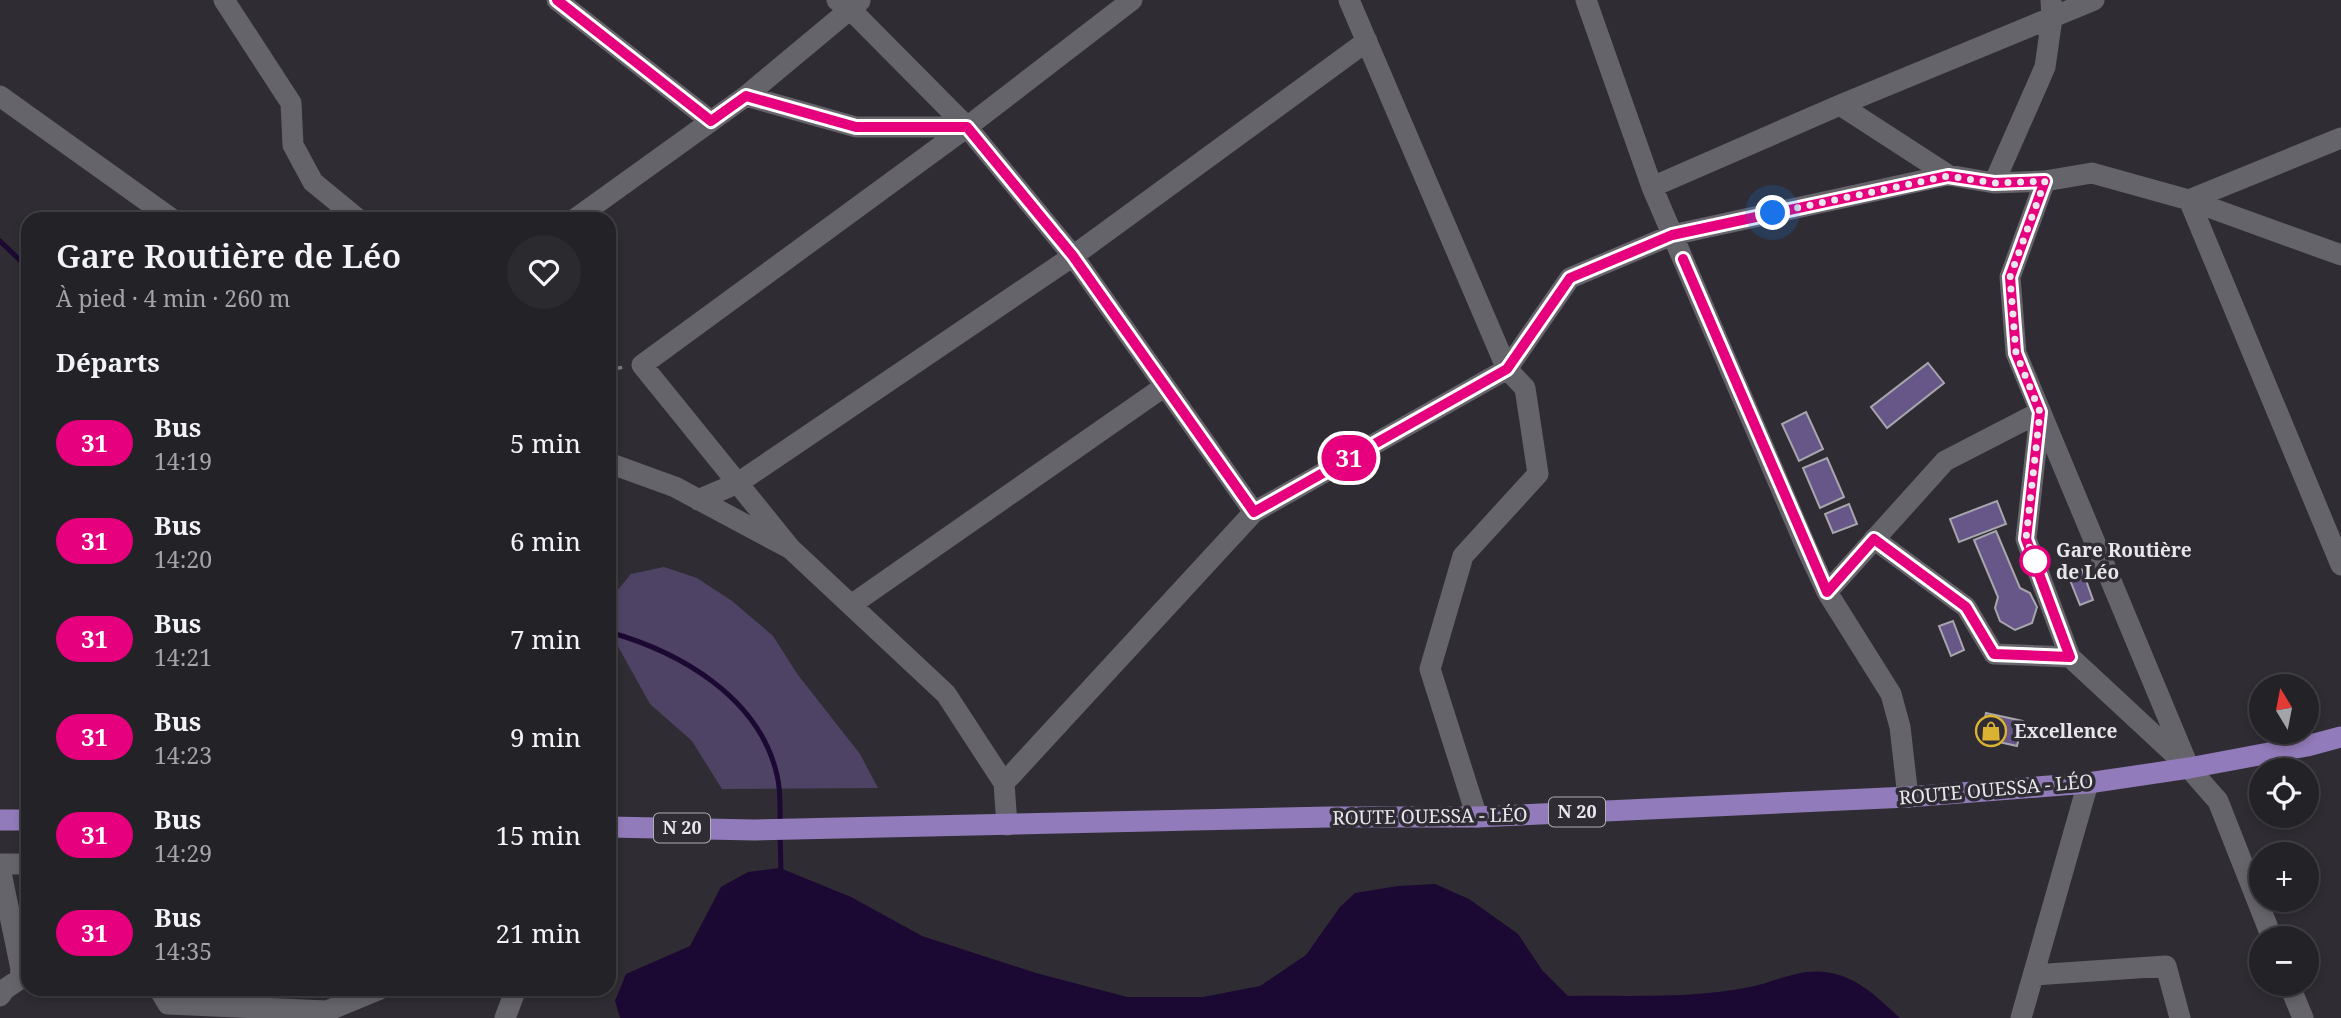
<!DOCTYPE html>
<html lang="fr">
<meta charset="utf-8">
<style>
:root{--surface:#232226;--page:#2b2a2e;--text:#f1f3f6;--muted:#a3a4a7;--line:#403f43}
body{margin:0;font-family:"Noto Serif",serif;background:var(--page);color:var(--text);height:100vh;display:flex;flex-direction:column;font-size:26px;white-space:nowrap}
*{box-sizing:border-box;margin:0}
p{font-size:23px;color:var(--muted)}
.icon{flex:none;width:38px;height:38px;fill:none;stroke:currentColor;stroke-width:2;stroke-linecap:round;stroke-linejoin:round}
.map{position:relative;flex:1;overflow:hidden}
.side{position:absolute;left:21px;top:212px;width:595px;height:784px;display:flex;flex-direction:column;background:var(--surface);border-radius:21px;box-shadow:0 4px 10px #0003,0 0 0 2px var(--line)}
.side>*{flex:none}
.badge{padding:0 14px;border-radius:23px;font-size:24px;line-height:46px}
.needle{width:46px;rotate:350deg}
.tools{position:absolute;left:2249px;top:674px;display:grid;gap:14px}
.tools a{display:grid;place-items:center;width:70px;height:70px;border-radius:50%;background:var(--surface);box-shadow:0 4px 10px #0003,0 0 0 2px var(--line);font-size:35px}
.you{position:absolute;width:35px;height:35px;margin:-18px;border:5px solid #fff;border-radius:50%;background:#1a73e8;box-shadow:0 0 0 10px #1a73e833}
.map>.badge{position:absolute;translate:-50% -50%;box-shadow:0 0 0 4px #fff}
h2{padding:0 35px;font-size:26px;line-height:63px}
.round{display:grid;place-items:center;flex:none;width:74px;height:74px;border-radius:37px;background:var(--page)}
.head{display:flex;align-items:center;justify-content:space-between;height:119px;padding:0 35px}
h1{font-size:33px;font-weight:600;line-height:52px}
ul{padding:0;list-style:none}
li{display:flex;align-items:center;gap:21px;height:98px;padding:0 35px}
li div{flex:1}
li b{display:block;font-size:26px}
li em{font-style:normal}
li .badge{min-width:77px;font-weight:700;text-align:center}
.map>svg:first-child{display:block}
</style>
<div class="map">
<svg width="2341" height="1018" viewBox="0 0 2341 1018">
<rect width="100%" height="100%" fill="#2f2d33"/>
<path fill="#4e4365" d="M664 567 697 578 732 601 773 636 798 675 860 754 878 788 722 789 692 741 650 704 610 632 611 598 631 574Z"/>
<path fill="#1b0833" d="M780 868 851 897 922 936 1036 973 1127 997H1203L1260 986 1306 955 1340 907 1355 893 1398 886 1435 884 1469 899 1518 934 1542 970 1568 996C1628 995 1691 999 1750 987 1774 982 1799 969 1824 972 1856 975 1877 997 1900 1018H620L615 1001 626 974 690 946 721 887 748 872Z"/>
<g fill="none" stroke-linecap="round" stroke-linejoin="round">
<path stroke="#1b0833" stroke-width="5" d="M0 241 28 268
M609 632C680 652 759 697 777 775 781 791 780 807 780 823
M780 833 781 872"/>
</g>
<path fill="#675788" stroke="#a8a6ad" stroke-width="2" d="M1928 363 1944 383 1887 428 1871 407Z
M1806 412 1823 449 1799 461 1782 424Z
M1827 458 1844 497 1820 508 1803 468Z
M1997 501 2006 524 1959 542 1950 519Z
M1849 504 1857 524 1833 533 1825 514Z
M1996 531 2020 588 2030 593 2037 607 2032 623 2015 630 2000 621 1995 608 1998 597 1974 540Z
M2082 569 2093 600 2080 605 2068 575Z
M1953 621 1964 650 1951 656 1939 626Z
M1986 713 2023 721 2017 746 1981 738Z"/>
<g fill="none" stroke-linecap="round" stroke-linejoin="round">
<path stroke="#7b797e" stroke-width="3.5" stroke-dasharray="5 3.5" stroke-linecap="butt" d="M609 370 624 367"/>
<path stroke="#66646b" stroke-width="21" d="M224 0 291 103 293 145 313 182 358 219
M557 0 711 121
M837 0 850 9 967 127 1073 256 1254 512
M1349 0 1507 369 1525 388 1538 474 1463 556 1430 669 1477 817
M1586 0 1652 187 1807 549 1827 592 1891 694 1900 727 1908 797
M0 96 172 219
M746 96 856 127H967
M1840 105 1948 175
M2341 138 2189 200 2341 565
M2045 181 2010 277 2016 353 2189 768 2218 801 2272 938
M1994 183 2045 67 2052 18 2051 0
M1652 187 1840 105 2094 0
M575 219 746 96 860 1
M2040 414 2026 539 2070 657 2183 762
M609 463 675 487 791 549 946 694 1004 783
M698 500 738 483 1073 256 1367 41
M1874 539 1966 607 1994 654 2070 657
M791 549 642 365 967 127 1132 0
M1827 592 1945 461 2040 412
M851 605 1165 386
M1007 825 1004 783 1254 512 1507 369 1570 278 1672 235 1948 175 1994 183 2045 181 2092 173 2189 200 2341 255
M0 864H28
M0 868 21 969 20 979 5 989 0 996
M2034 975 2166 966 2180 1018
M2289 984 2303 1018
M159 989 168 1004 327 1011 380 989
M505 1018 516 989
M2021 1018 2088 783"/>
<path stroke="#927bba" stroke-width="21" d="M0 820H28
M609 827 755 830 1329 817H1477L1908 797 2088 783 2189 768 2307 746 2341 737"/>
</g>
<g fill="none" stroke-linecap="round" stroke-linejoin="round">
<g stroke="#fff" stroke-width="16">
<path id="line" d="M557 0 711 121 746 96 856 127H967L1073 256 1254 512 1507 369 1570 278 1672 235 1948 176 1994 183 2045 181 2010 277 2016 353 2040 412 2026 539 2070 657 1994 654 1966 607 1874 539 1827 592 1683 259"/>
</g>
<use href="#line" stroke="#e6007e" stroke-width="10"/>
<path stroke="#e8e7eb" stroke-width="7" stroke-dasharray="0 12.6" d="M1773 213 1948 176 1994 183 2045 181 2010 277 2016 353 2040 412 2026 539 2035 561"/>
</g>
<defs>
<g id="shop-ring" transform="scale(1.575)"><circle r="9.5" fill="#2f2d33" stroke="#dcb233" stroke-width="1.5"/><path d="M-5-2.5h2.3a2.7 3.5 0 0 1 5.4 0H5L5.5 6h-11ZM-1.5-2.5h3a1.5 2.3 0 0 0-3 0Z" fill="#dcb233"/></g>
</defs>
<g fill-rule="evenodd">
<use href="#shop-ring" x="1991" y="731"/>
</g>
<circle fill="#fff" stroke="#e6007e" stroke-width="3.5" cx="2035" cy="561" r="14"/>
<g text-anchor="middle" stroke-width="7" stroke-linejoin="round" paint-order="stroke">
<g fill="#2f2d33" stroke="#b0afb4" stroke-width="2">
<rect x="1549" y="797.5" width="56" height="29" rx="5"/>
<rect x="654" y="813.5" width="56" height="29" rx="5"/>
</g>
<g font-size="18" font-weight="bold" fill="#e8e7eb">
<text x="1577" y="818">N 20</text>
<text x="682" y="834">N 20</text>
</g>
<g font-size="19" font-weight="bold" fill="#e8e7eb" stroke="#2f2d33" text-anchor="start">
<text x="2056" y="557">Gare Routière<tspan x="2056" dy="22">de Léo</tspan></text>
</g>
<g font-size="19" font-weight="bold" fill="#e8e7eb" stroke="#2f2d33" text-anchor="start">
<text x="2014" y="738">Excellence</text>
</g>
<g font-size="19" fill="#e8e7eb" stroke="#2f2d33">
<text transform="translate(1996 789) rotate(-5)" y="7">ROUTE OUESSA - LÉO</text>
<text transform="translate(1430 816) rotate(-1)" y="7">ROUTE OUESSA - LÉO</text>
</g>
</g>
</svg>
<div class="tools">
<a><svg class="needle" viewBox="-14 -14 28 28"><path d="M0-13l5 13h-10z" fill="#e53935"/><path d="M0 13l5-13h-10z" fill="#a3a4a7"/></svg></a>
<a><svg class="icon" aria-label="locate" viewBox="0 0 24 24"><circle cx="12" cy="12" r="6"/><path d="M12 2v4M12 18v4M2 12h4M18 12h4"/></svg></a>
<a>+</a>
<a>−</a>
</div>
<div class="you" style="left:1773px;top:213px"></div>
<b class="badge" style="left:1349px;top:458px;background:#e6007e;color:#fff">31</b>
<section class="side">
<div class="head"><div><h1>Gare Routière de Léo</h1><p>À pied · 4 min · 260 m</p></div><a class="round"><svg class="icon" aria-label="heart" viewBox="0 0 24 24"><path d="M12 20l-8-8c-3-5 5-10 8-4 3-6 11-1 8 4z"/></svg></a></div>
<h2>Départs</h2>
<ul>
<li><span class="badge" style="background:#e6007e;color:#fff">31</span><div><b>Bus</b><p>14:19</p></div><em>5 min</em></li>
<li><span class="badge" style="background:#e6007e;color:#fff">31</span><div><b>Bus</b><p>14:20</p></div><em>6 min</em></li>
<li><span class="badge" style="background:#e6007e;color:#fff">31</span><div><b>Bus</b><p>14:21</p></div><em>7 min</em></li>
<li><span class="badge" style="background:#e6007e;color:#fff">31</span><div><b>Bus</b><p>14:23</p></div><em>9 min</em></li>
<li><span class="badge" style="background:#e6007e;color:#fff">31</span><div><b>Bus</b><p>14:29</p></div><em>15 min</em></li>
<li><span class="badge" style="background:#e6007e;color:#fff">31</span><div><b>Bus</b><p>14:35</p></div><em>21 min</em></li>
</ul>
</section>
</div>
